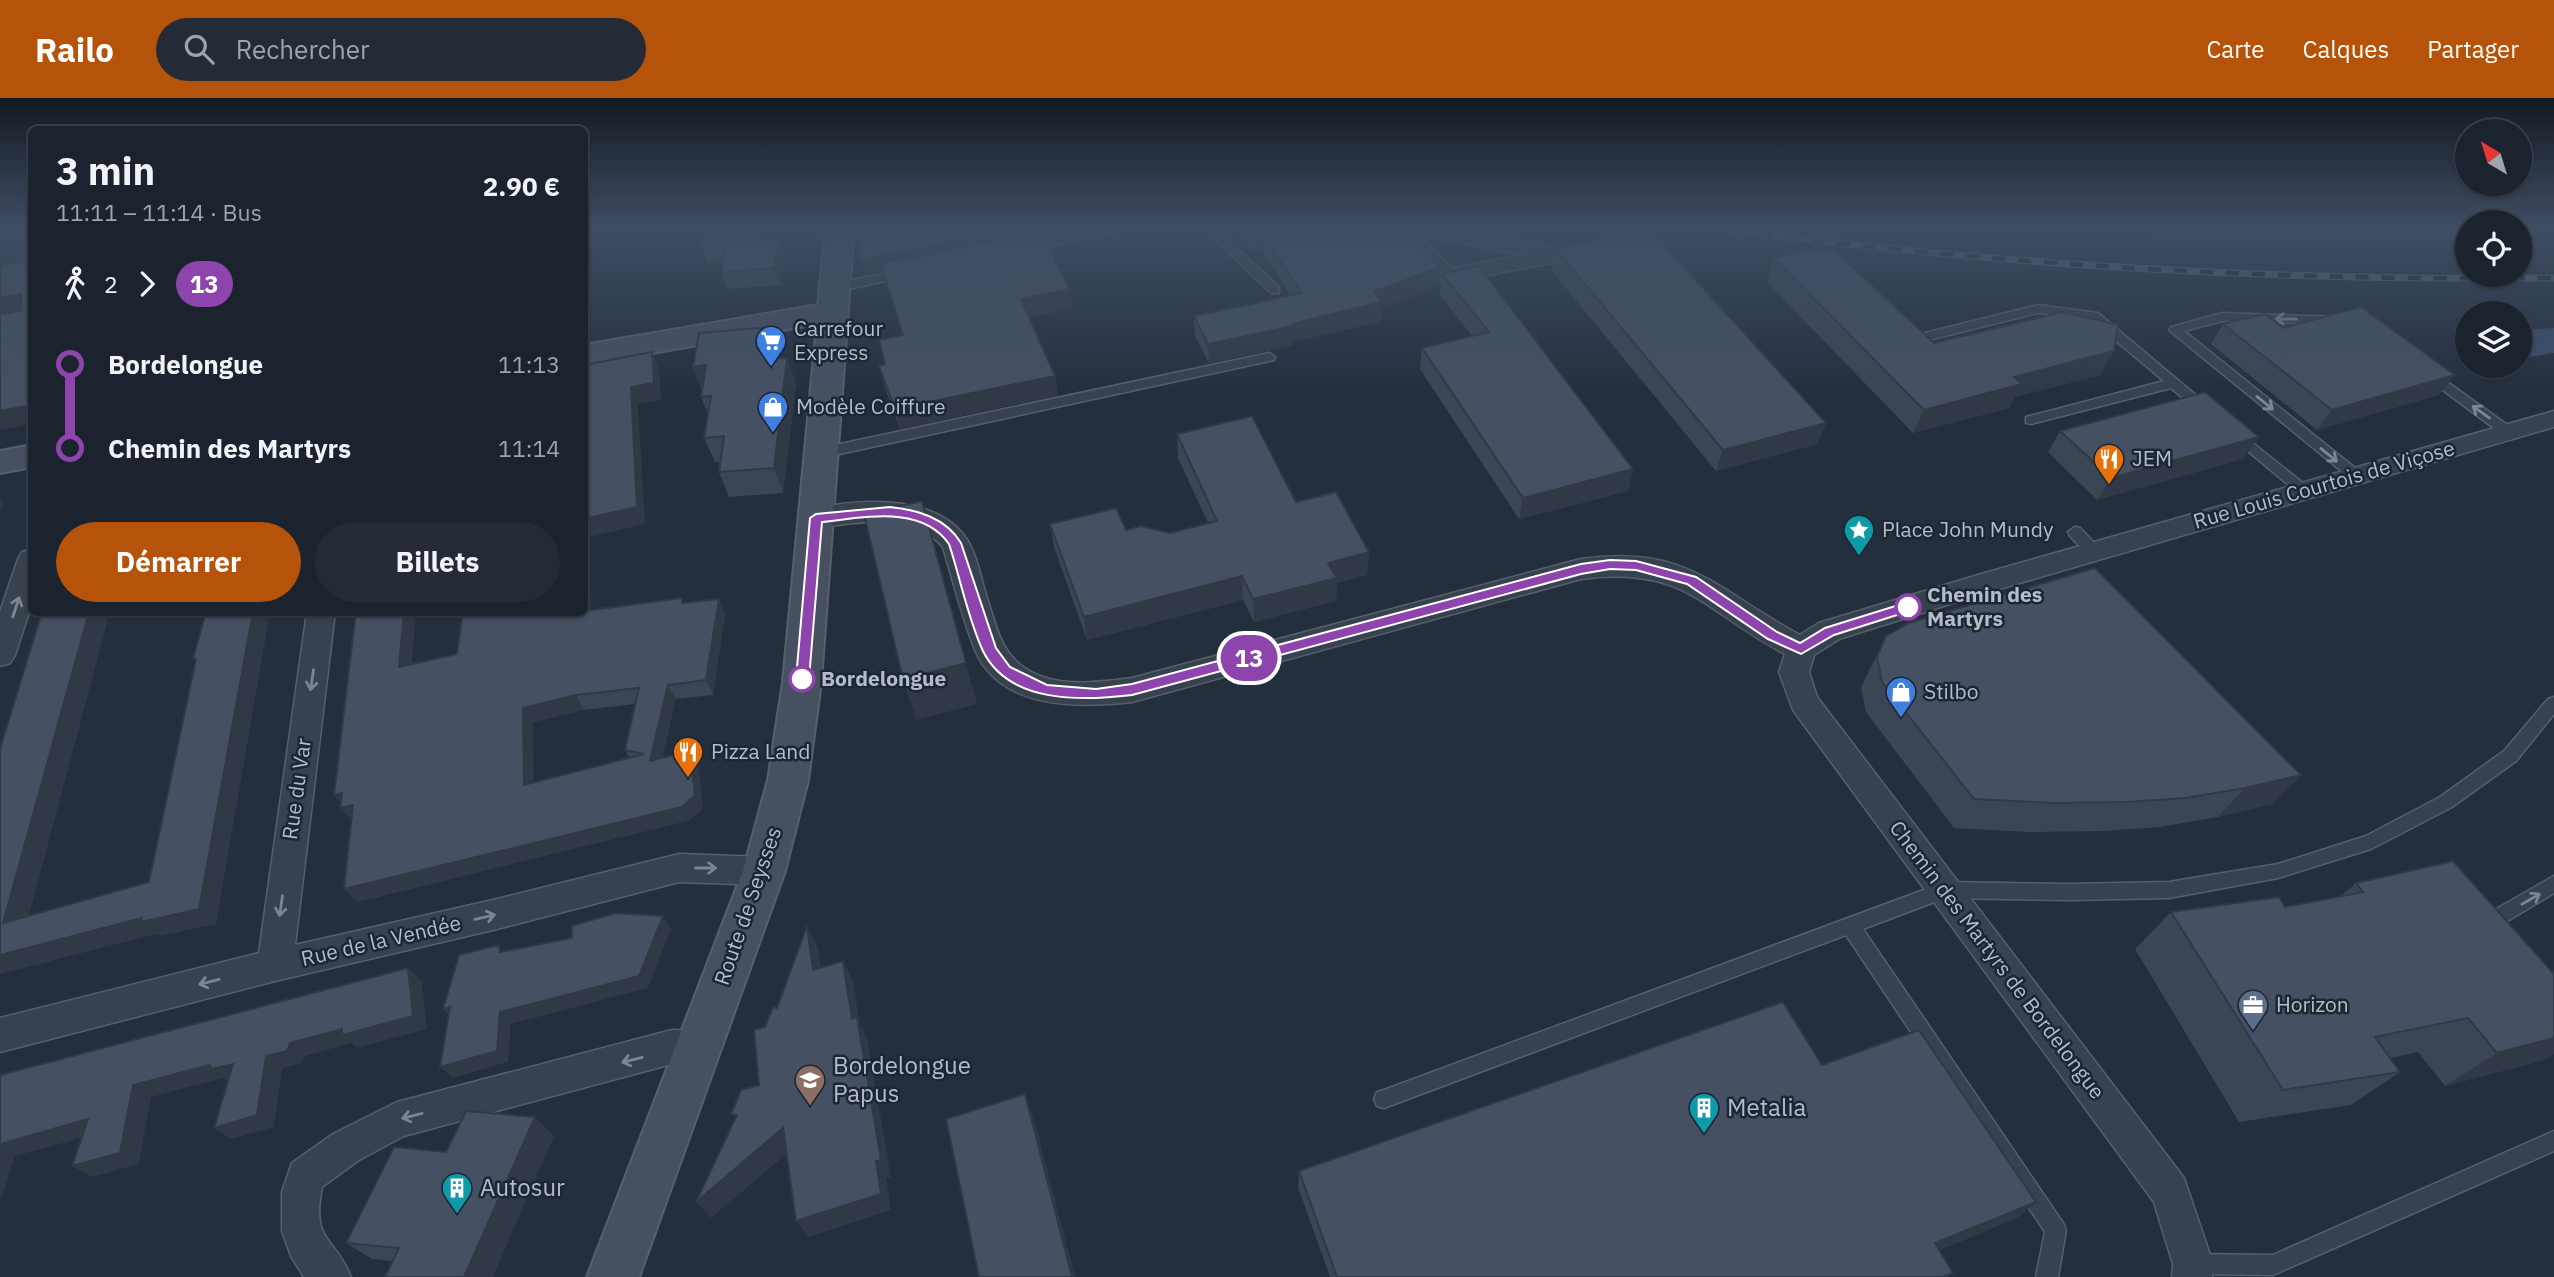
<!DOCTYPE html>
<html lang="fr">
<meta charset="utf-8">
<style>
:root{--surface:#1b232e;--page:#242b36;--text:#f1f3f6;--muted:#a0a4aa;--line:#39404a;--accent:#b45309}
body{margin:0;font-family:"IBM Plex Sans",sans-serif;background:var(--page);color:var(--text);height:100vh;display:flex;flex-direction:column;font-size:26px;white-space:nowrap}
*{box-sizing:border-box;margin:0}
p{font-size:23px;color:var(--muted)}
.icon{flex:none;width:38px;height:38px;fill:none;stroke:currentColor;stroke-width:2;stroke-linecap:round;stroke-linejoin:round}
.map{position:relative;flex:1;overflow:hidden}
.side{position:absolute;left:28px;top:28px;width:560px;height:490px;display:flex;flex-direction:column;background:var(--surface);border-radius:10px;box-shadow:0 2px 5px #0004,0 0 0 2px var(--line)}
.side>*{flex:none}
.badge{padding:0 14px;border-radius:23px;font-size:24px;line-height:46px}
.needle{width:46px;rotate:322deg}
.fabs{position:absolute;left:2455px;top:21px;display:grid;gap:14px}
.fabs a{display:grid;place-items:center;width:77px;height:77px;border-radius:50%;background:var(--surface);box-shadow:0 2px 5px #0004,0 0 0 2px var(--line);font-size:35px}
.map>.badge{position:absolute;translate:-50% -50%;box-shadow:0 0 0 4px #fff}
.legs{display:flex;align-items:center;gap:10px;height:77px;padding:0 28px;font-size:23px}
.legs p{margin-inline-start:auto}
.overview{display:flex;align-items:center;justify-content:space-between;height:119px;padding:0 28px}
h1{font-size:38px;font-weight:700;line-height:52px}
.primary-button{display:flex;gap:14px;margin-top:auto;padding:14px 28px}
.primary-button a{flex:1;height:80px;border-radius:42px;background:var(--accent);color:#fff;font-size:28px;font-weight:700;line-height:80px;text-align:center}
.primary-button a+a{background:var(--page);color:var(--text)}
ul{padding:0 28px;list-style:none}
li{display:flex;align-items:center;gap:24px;height:84px;font-size:26px}
li i{display:grid;place-items:center;width:10px;height:100%;margin:0 9px;background:currentColor}
li i::after{content:'';width:18px;height:18px;margin:-9px;border:5px solid;border-radius:50%;background:var(--surface)}
li p{margin-inline-start:auto}
li:first-child i{background:linear-gradient(#0000 50%,currentColor 0)}
li:last-child i{background:linear-gradient(currentColor 50%,#0000 0)}
header{display:flex;align-items:center;gap:42px;box-sizing:border-box;height:98px;padding:0 35px;background:var(--accent);color:#fff}
header strong{font-size:33px}
nav{display:flex;gap:38px;margin-inline-start:auto;font-size:24px}
.search{width:490px;height:63px;background:var(--page);display:flex;align-items:center;gap:18px;box-sizing:border-box;padding:0 24px;border-radius:38px;color:var(--muted);font-size:26px}
.map>svg:first-child{display:block}
</style>
<header>
<strong>Railo</strong>
<div class="search"><svg class="icon" aria-label="search" viewBox="0 0 24 24"><circle cx="10" cy="10" r="6"/><path d="M15 15l6 6"/></svg>Rechercher</div>
<nav><a>Carte</a><a>Calques</a><a>Partager</a></nav>
</header>
<div class="map">
<svg width="2554" height="1179" viewBox="0 0 2554 1179">
<rect width="100%" height="100%" fill="#242f3e"/>
<path fill="#263c3f" d="M0 129H31V164L0 169Z"/>
<path fill="#394c67" d="M2554 230V255L2520 261V232Z"/>
<g fill="none" stroke-linecap="round" stroke-linejoin="round">
<g stroke="#565f6c" stroke-width="3">
<path id="lane" d="M1112 129H1133L1127 132 1028 153 1022 149 1028 145Z
M1202 129H1213L1279 189V195H1271Z
M2143 129H2157L2175 133H2468V139H2175L2158 137Z
M2528 129H2540L2531 137 2520 138V132Z
M904 171 910 175 908 178 834 194 828 190 834 186Z
M2038 207 2098 215 2211 310 2209 313H2199L2171 290 2031 326 2026 325V319L2164 283 2090 221 2038 215 1917 245 1911 241 1913 238Z
M2222 215 2340 219 2342 222 2336 226 2222 223 2184 233 2360 374 2362 377 2360 380H2350L2169 232 2171 229Z
M1269 255 1275 259 1274 262 821 360 814 355 821 350Z
M2429 271 2513 331V337H2503L2424 278 2423 275Z
M2235 331 2308 389 2310 392 2308 395H2298L2230 338 2228 335Z
M2075 429 2080 430 2099 450 2101 454 2099 458H2089L2070 438 2068 434Z
M2554 599V616L2516 663 2452 709 2371 751 2278 780 2169 800 2070 802 1945 800 1863 831 2063 1125 2066 1132 2058 1179H2036L2045 1134 1846 837 1384 1010 1377 1008 1374 1001 1377 994 1384 992 1945 784 2070 786 2169 784 2278 766 2366 738 2440 699 2504 653 2548 601Z
M2554 778V795L2489 834 2483 836 2477 834 2474 828 2477 822Z
M2554 1033V1053L2273 1177 2193 1176 2186 1173 2183 1166 2186 1159 2193 1156 2273 1157Z"/>
</g>
<g stroke="#565f6c" stroke-width="3">
<path id="street" d="M1386 129H1446L1556 150 1564 152 1567 157 1564 162 1556 164 1447 185 1439 183ZM1417 136 1522 157 1452 170Z
M2554 313V329L1982 496 1839 541 1814 557 1809 574 1817 599 2184 1080 2213 1166 2212 1179H2172L2173 1166 2154 1104 1793 612 1779 574 1785 556C1703 513 1686 467 1581 481L1132 604C1079 610 1000 612 975 552 962 519 953 483 943 449 916 419 882 422 845 426 832 428 819 430 807 427L803 420 807 413C852 400 935 395 966 440 977 456 981 481 987 500 994 521 999 546 1015 562 1045 592 1094 585 1132 580L1581 461C1688 446 1716 492 1800 537L1819 525 1978 477Z
M32 451V505L15 557 10 565 0 568V514L18 461 22 454Z
M307 514H335L295 847 493 802 679 756 764 759 776 763 780 773 776 783 764 787 679 784 493 832 275 883 0 954V920L259 855Z
M672 932 699 933 712 938 717 950 712 962 699 967 672 966 404 1038 359 1062 322 1089C311 1145 334 1137 351 1179H304L291 1158 282 1133V1094L292 1065 333 1036 397 1004Z"/>
</g>
<g stroke="#565f6c" stroke-width="4">
<path id="secondary" d="M826 129H854L821 584 808 682 785 773 639 1179H587L743 773 768 682 783 584 817 226 584 267V247L818 207Z
M32 347V369L0 375V353Z"/>
</g>
<use href="#lane" fill="#38414e" fill-rule="evenodd"/>
<use href="#street" fill="#38414e" fill-rule="evenodd"/>
<use href="#secondary" fill="#465061" fill-rule="evenodd"/>
<g stroke="#5a6575" stroke-width="7">
<path id="rail" d="M1708 129C1990 167 2269 183 2554 180"/>
</g>
<use href="#rail" stroke="#1d2633" stroke-width="4.5" stroke-dasharray="13" stroke-linecap="butt"/>
</g>
<path fill="#3b4654" fill-rule="evenodd" d="M861 129H1036L1037 134 1070 191 1072 210 1029 220 1058 297 900 331 884 287 879 268 885 266 902 238 883 173 864 177Z
M1237 129H1400L1439 188 1382 210 1381 223 1293 244V247L1209 265 1195 237 1194 218 1291 198 1263 156V151L1253 153Z
M2084 129H2145L2143 132Z
M779 141 784 157 781 187 727 191 721 174 723 163 707 164 701 147Z
M1556 151 1826 325 1817 346 1716 373 1552 173Z
M1774 160 1934 245 2114 253 2100 277 2015 299 2009 310 1913 335 1767 184Z
M1442 176 1633 371 1628 393 1519 421 1420 271 1422 250 1472 238 1440 197Z
M2223 226 2283 230 2439 297 2317 332 2211 246Z
M779 254 778 260H787L796 285 783 395 729 399 719 374 720 364H715L704 340 708 316 701 299 702 293 693 269Z
M2060 333 2259 339 2243 361 2097 402 2048 354Z
M1177 336 1296 404 1369 454 1367 477 1337 485 1336 503 1254 524 1243 502 1087 542 1054 449 1050 426 1170 435 1208 425 1178 360Z
M590 470V512L685 505 719 501 725 516 713 597 676 601 662 660 698 667 703 710 690 722 357 804 351 722 340 710 341 704 334 697 416 514 411 566 457 556ZM635 606 625 652 630 660 533 685V624L584 612Z
M1886 538 2301 677 2272 706 2218 719 2160 729 2104 733 2030 734 1954 730 1866 614 1861 589Z
M2356 785 2544 962 2445 988 2418 954 2390 960 2400 974 2351 1007 2239 1024 2135 851 2171 814 2285 809 2341 798Z
M1822 967 2017 1120 1939 1152 1948 1179H1330L1298 1089 1299 1073Z
M554 1038 393 1163 372 1161 346 1145 446 1054Z"/>
<path fill="#303945" d="M749 129H757L752 160 746 143Z
M1026 129H1036L1038 142 864 177 860 162Z
M1268 131 1263 137V151L1253 153V134Z
M779 141 784 157 781 187 775 170Z
M1441 169 1439 188 1382 210 1381 223 1293 244V247L1209 265 1208 246 1375 193Z
M1070 191 1072 210 1024 221 1021 201Z
M21 196 32 209 0 218V200Z
M771 229 779 254 775 286 766 261Z
M2114 253 2100 277 2015 299 2009 310 1913 335 1924 312 2014 279Z
M652 254 659 272 661 302 638 306 645 426 584 440V421L631 289Z
M787 260 796 285 783 395 774 370Z
M706 267 703 294 693 269Z
M2455 277 2439 297 2317 332 2332 312Z
M1055 278 1058 297 900 331 895 311Z
M32 307V326L0 332V313Z
M1826 325 1817 346 1716 373 1723 352Z
M2259 339 2243 361 2097 402 2111 380Z
M1633 371 1628 393 1519 421 1523 400Z
M0 402 4 406 0 416Z
M1369 454 1367 477 1337 485 1336 503 1254 524 1253 501 1328 465Z
M584 461 590 470 591 527 584 514Z
M1242 478 1243 502 1087 542 1084 519Z
M719 501 725 516 713 597 706 582Z
M89 514H110L23 840 3 825Z
M253 514H270L216 826 160 838 156 836 0 876V857L142 820Z
M404 514H416L410 584 399 569Z
M966 565 977 606 916 622 903 581Z
M668 587 676 601 658 677 650 663Z
M576 597 584 612 533 624 534 701 524 687 523 610Z
M690 653 698 667 703 710 690 722 357 804 344 791Z
M2301 677 2272 706 2218 719 2245 690Z
M342 695 353 707 352 723 340 710 345 709 334 697Z
M663 818 671 831 648 890 511 926 508 964 453 980 440 969 500 914Z
M807 828 818 849 824 892 813 872Z
M843 863 853 883 860 926 867 939 891 1079 886 1080 891 1112 809 1139 796 1123 852 921Z
M408 870 422 883 427 931 357 950 351 945 305 958 302 965 282 970 274 1029 231 1041 214 1030 266 958Z
M450 909 455 923 443 911Z
M2554 940V956L2544 962 2445 988 2497 955Z
M233 966 228 983 223 980 151 999 139 1066 93 1079 72 1068 133 987 210 967Z
M1025 996 1036 1028 1075 1179H1072Z
M535 1019 554 1038 493 1179H464Z
M88 1021 107 1033 15 1058 0 1105V1046Z
M783 1030 796 1048 711 1120 696 1104Z
M2036 1104 2017 1120 1918 1160 1935 1145Z"/>
<path fill="#455162" stroke="#303945" stroke-width="2" fill-rule="evenodd" d="M705 129H749L746 143 779 141 775 170 721 174 726 145 701 147Z
M861 129H1026L860 162Z
M1249 129H1400L1441 169 1375 193 1382 204 1292 226 1293 228 1208 246 1194 218 1302 195 1263 137 1268 131 1253 134Z
M1649 131 1826 325 1723 352 1556 151Z
M1041 133 1070 191 1021 201 1055 278 895 311 879 268 885 266 879 242 903 237 881 166Z
M1813 150 1836 154 1934 245 2063 214 2118 227 2114 253 2014 279 2022 286 1924 312 1774 160Z
M32 162V307L0 313V217L21 212V196L0 200V167Z
M1479 168 1633 371 1523 400 1422 250 1489 234 1442 176Z
M2361 209 2455 277 2332 312 2223 226 2265 216 2283 230Z
M771 229 766 261 787 260 774 370 719 374 724 338 704 340 711 298 701 299 706 267 693 269 699 235Z
M652 254 654 285 631 289 637 409 584 421V267Z
M2205 294 2259 339 2111 380 2060 333Z
M1252 318 1296 404 1336 394 1369 454 1328 465 1337 480 1253 501 1242 478 1084 519 1050 426 1116 410 1126 432 1141 428 1170 435 1217 423 1177 336Z
M922 403 966 565 903 581 864 416Z
M2095 470 2301 677 2245 690 2185 700 2128 704 2052 705 1974 701 1882 584 1877 559 1886 538 1909 525Z
M682 500V505L719 501 706 582 668 587 650 663 690 653 695 697 682 709 344 791 353 707 340 710 342 695 334 697 356 514H404L399 569 457 556 463 514H584V513ZM639 590 625 652 644 656 524 687 523 610 576 597Z
M42 514H89L3 825 149 784 196 561H193L206 514H253L199 811 141 824 142 820 0 857V651Z
M2453 763 2554 876V940L2497 955 2468 920 2375 939 2400 974 2283 992 2171 814 2279 799 2285 809 2363 794 2356 785Z
M615 815 663 818 639 878 500 914 497 953 440 969 450 909 443 911 459 857 499 847 500 854 572 840V828Z
M807 828 813 872 843 863 852 921 857 919 881 1062 876 1063 881 1096 796 1123 783 1030 696 1104 737 1017 731 1016 741 992 759 987 754 932 765 929 773 909 777 910Z
M408 870 413 918 342 937V931L290 945 287 953 266 958 257 1017 214 1030 233 966 211 971 210 967 133 987 120 1055 72 1068 88 1021 0 1046V977Z
M1783 904 1822 967 1919 932 2036 1104 1935 1145 1953 1175 1943 1179H1337L1299 1073Z
M1025 996 1072 1179H979L946 1021Z
M466 1013 535 1019 464 1179H385L399 1150 346 1145 394 1049 446 1054Z"/>
<defs><path id="oneway-shaft" d="M-6 0H5M1.5-3L5.5 0L1.5 3" fill="none" stroke-width="1.6" stroke-linecap="round" stroke-linejoin="round" transform="scale(1.75)"/></defs>
<g stroke="#7c8592">
<use href="#oneway-shaft" transform="translate(2286 221) rotate(-179)"/>
<use href="#oneway-shaft" transform="translate(2265 305) rotate(39)"/>
<use href="#oneway-shaft" transform="translate(2481 314) rotate(-144)"/>
<use href="#oneway-shaft" transform="translate(2329 357) rotate(39)"/>
<use href="#oneway-shaft" transform="translate(16 509) rotate(-72)"/>
<use href="#oneway-shaft" transform="translate(312 582) rotate(98)"/>
<use href="#oneway-shaft" transform="translate(706 770)"/>
<use href="#oneway-shaft" transform="translate(2531 801) rotate(-30)"/>
<use href="#oneway-shaft" transform="translate(281 808) rotate(98)"/>
<use href="#oneway-shaft" transform="translate(485 819) rotate(-13)"/>
<use href="#oneway-shaft" transform="translate(209 884) rotate(166)"/>
<use href="#oneway-shaft" transform="translate(632 962) rotate(166)"/>
<use href="#oneway-shaft" transform="translate(412 1018) rotate(166)"/>
</g>
<linearGradient id="sky" x2="0" y2="1"><stop stop-color="#141a22"/><stop offset="0.44" stop-color="#3f4d63"/><stop offset="1" stop-color="#3f4d63" stop-opacity="0"/></linearGradient>
<rect width="2554" height="294" fill="url(#sky)"/>
<path fill="#8e44ad" stroke="#fff" stroke-width="2" d="M890 409C918 412 946 420 961 445L996 550 1010 569 1047 587 1096 591 1132 586 1581 466 1610 462 1636 463 1696 479 1777 534 1800 545 1825 530 1908 504 1914 509 1913 512 1834 537 1801 556 1768 541 1687 486 1636 472 1610 471 1581 476 1132 597C1083 603 1009 606 983 553 968 521 960 479 949 446 921 406 863 420 822 424L809 581 807 584H798L796 581 810 420 816 416Z"/>
<defs>
<g id="supermarket-pin" transform="scale(1.575)"><path d="M0 17L-7.5 6A9.5 9.5 0 1 1 7.5 6Z" fill="#3f7fe0" stroke="#1d2633"/><path d="M-6-5.5h2.5l.6 2H6L4.5 2H-2.5L-4.4-4H-6ZM-1.5 3.2a1.3 1.3 0 1 0 .1 0ZM3 3.2a1.3 1.3 0 1 0 .1 0Z" fill="#fff"/></g>
<g id="shop-pin" transform="scale(1.575)"><path d="M0 17L-7.5 6A9.5 9.5 0 1 1 7.5 6Z" fill="#3f7fe0" stroke="#1d2633"/><path d="M-5-2.5h2.3a2.7 3.5 0 0 1 5.4 0H5L5.5 6h-11ZM-1.5-2.5h3a1.5 2.3 0 0 0-3 0Z" fill="#fff"/></g>
<g id="restaurant-pin" transform="scale(1.575)"><path d="M0 17L-7.5 6A9.5 9.5 0 1 1 7.5 6Z" fill="#e8710a" stroke="#1d2633"/><path d="M-5-6h1v4h1v-4h1v4h1v-4h1v5L-1.5 .5V6h-2V.5L-5-1ZM5-6V6H3V1.5H1.5Q1.5-4 5-6Z" fill="#fff"/></g>
<g id="sight-pin" transform="scale(1.575)"><path d="M0 17L-7.5 6A9.5 9.5 0 1 1 7.5 6Z" fill="#0f9aa8" stroke="#1d2633"/><path d="M0-6L1.8-2.2L6-1.7L2.9 1.2L3.7 5.4L0 3.3L-3.7 5.4L-2.9 1.2L-6-1.7L-1.8-2.2Z" fill="#fff"/></g>
<g id="office-pin" transform="scale(1.575)"><path d="M0 17L-7.5 6A9.5 9.5 0 1 1 7.5 6Z" fill="#5c6f8a" stroke="#1d2633"/><path d="M-6-3h4V-5.5h4V-3h4V5H-6ZM-1-4.5V-3h2v-1.5ZM-6 0V1H6V0Z" fill="#fff"/></g>
<g id="school-pin" transform="scale(1.575)"><path d="M0 17L-7.5 6A9.5 9.5 0 1 1 7.5 6Z" fill="#8d6e63" stroke="#1d2633"/><path d="M0-5L7-2L0 1L-7-2ZM-4 1L0 2.5L4 1V4Q0 6-4 4Z" fill="#fff"/></g>
<g id="building-pin" transform="scale(1.575)"><path d="M0 17L-7.5 6A9.5 9.5 0 1 1 7.5 6Z" fill="#0f9aa8" stroke="#1d2633"/><path d="M-4-6H4V6H1V3H-1V6H-4ZM-2.5-4.3h1.7v1.8h-1.7ZM.8-4.3h1.7v1.8H.8ZM-2.5-1h1.7V.8h-1.7ZM.8-1h1.7V.8H.8Z" fill="#fff"/></g>
</defs>
<g fill-rule="evenodd">
<use href="#supermarket-pin" x="771" y="243"/>
<use href="#shop-pin" x="773" y="309"/>
<use href="#restaurant-pin" x="2109" y="361"/>
<use href="#sight-pin" x="1859" y="432"/>
<use href="#shop-pin" x="1901" y="594"/>
<use href="#restaurant-pin" x="688" y="654"/>
<use href="#office-pin" x="2253" y="907"/>
<use href="#school-pin" x="810" y="982"/>
<use href="#building-pin" x="1704" y="1010"/>
<use href="#building-pin" x="457" y="1090"/>
</g>
<g fill="#fff" stroke="#8e44ad" stroke-width="3.5">
<circle cx="1908" cy="509" r="12"/>
<circle cx="802" cy="581" r="12"/>
</g>
<g text-anchor="middle" stroke-width="5" stroke-linejoin="round" paint-order="stroke">
<g font-size="21" fill="#b4bcc9" stroke="#1d2633" text-anchor="start">
<text x="794" y="238">Carrefour<tspan x="794" dy="24">Express</tspan></text>
<text x="796" y="316">Modèle Coiffure</text>
<text x="2132" y="368">JEM</text>
<text x="1882" y="439">Place John Mundy</text>
<text x="1924" y="601">Stilbo</text>
<text x="711" y="661">Pizza Land</text>
<text x="2276" y="914">Horizon</text>
</g>
<g font-size="21" fill="#b4bcc9" stroke="#1d2633">
<text transform="translate(2324 387) rotate(-16)" y="7">Rue Louis Courtois de Viçose</text>
<text transform="translate(297 691) rotate(-82)" y="7">Rue du Var</text>
<text transform="translate(748 808) rotate(-71)" y="7">Route de Seysses</text>
<text transform="translate(381 843) rotate(-13)" y="7">Rue de la Vendée</text>
<text transform="translate(1997 862) rotate(53)" y="7">Chemin des Martyrs de Bordelongue</text>
</g>
<g font-size="21" font-weight="bold" fill="#b4bcc9" stroke="#1d2633" text-anchor="start">
<text x="1927" y="504">Chemin des<tspan x="1927" dy="24">Martyrs</tspan></text>
<text x="821" y="588">Bordelongue</text>
</g>
<g font-size="24" fill="#b4bcc9" stroke="#1d2633" text-anchor="start">
<text x="833" y="976">Bordelongue<tspan x="833" dy="28">Papus</tspan></text>
<text x="1727" y="1018">Metalia</text>
<text x="480" y="1098">Autosur</text>
</g>
</g>
</svg>
<div class="fabs">
<a><svg class="needle" viewBox="-14 -14 28 28"><path d="M0-13l5 13h-10z" fill="#e53935"/><path d="M0 13l5-13h-10z" fill="#a0a4aa"/></svg></a>
<a><svg class="icon" aria-label="locate" viewBox="0 0 24 24"><circle cx="12" cy="12" r="6"/><path d="M12 2v4M12 18v4M2 12h4M18 12h4"/></svg></a>
<a><svg class="icon" aria-label="layers" viewBox="0 0 24 24"><path d="M12 4l9 5-9 5-9-5zM3 14l9 5 9-5"/></svg></a>
</div>
<b class="badge" style="left:1249px;top:560px;background:#8e44ad;color:#fff">13</b>
<section class="side">
<div class="overview"><div><h1>3 min</h1><p>11:11 – 11:14 · Bus</p></div><b>2.90 €</b></div>
<div class="legs"><svg class="icon" aria-label="walk" viewBox="0 0 24 24"><circle cx="13" cy="4" r="2"/><path d="M13 8l-2 6 4 7M11 14l-3 7M7 12l3-4h3l4 4"/></svg>2<svg class="icon" aria-label="forward" viewBox="0 0 24 24"><path d="M9 5l7 7-7 7"/></svg><b class="badge" style="background:#8e44ad;color:#fff">13</b></div>
<ul>
<li><i style="color:#8e44ad"></i><b>Bordelongue</b><p>11:13</p></li>
<li><i style="color:#8e44ad"></i><b>Chemin des Martyrs</b><p>11:14</p></li>
</ul>
<div class="primary-button"><a>Démarrer</a><a>Billets</a></div>
</section>
</div>
